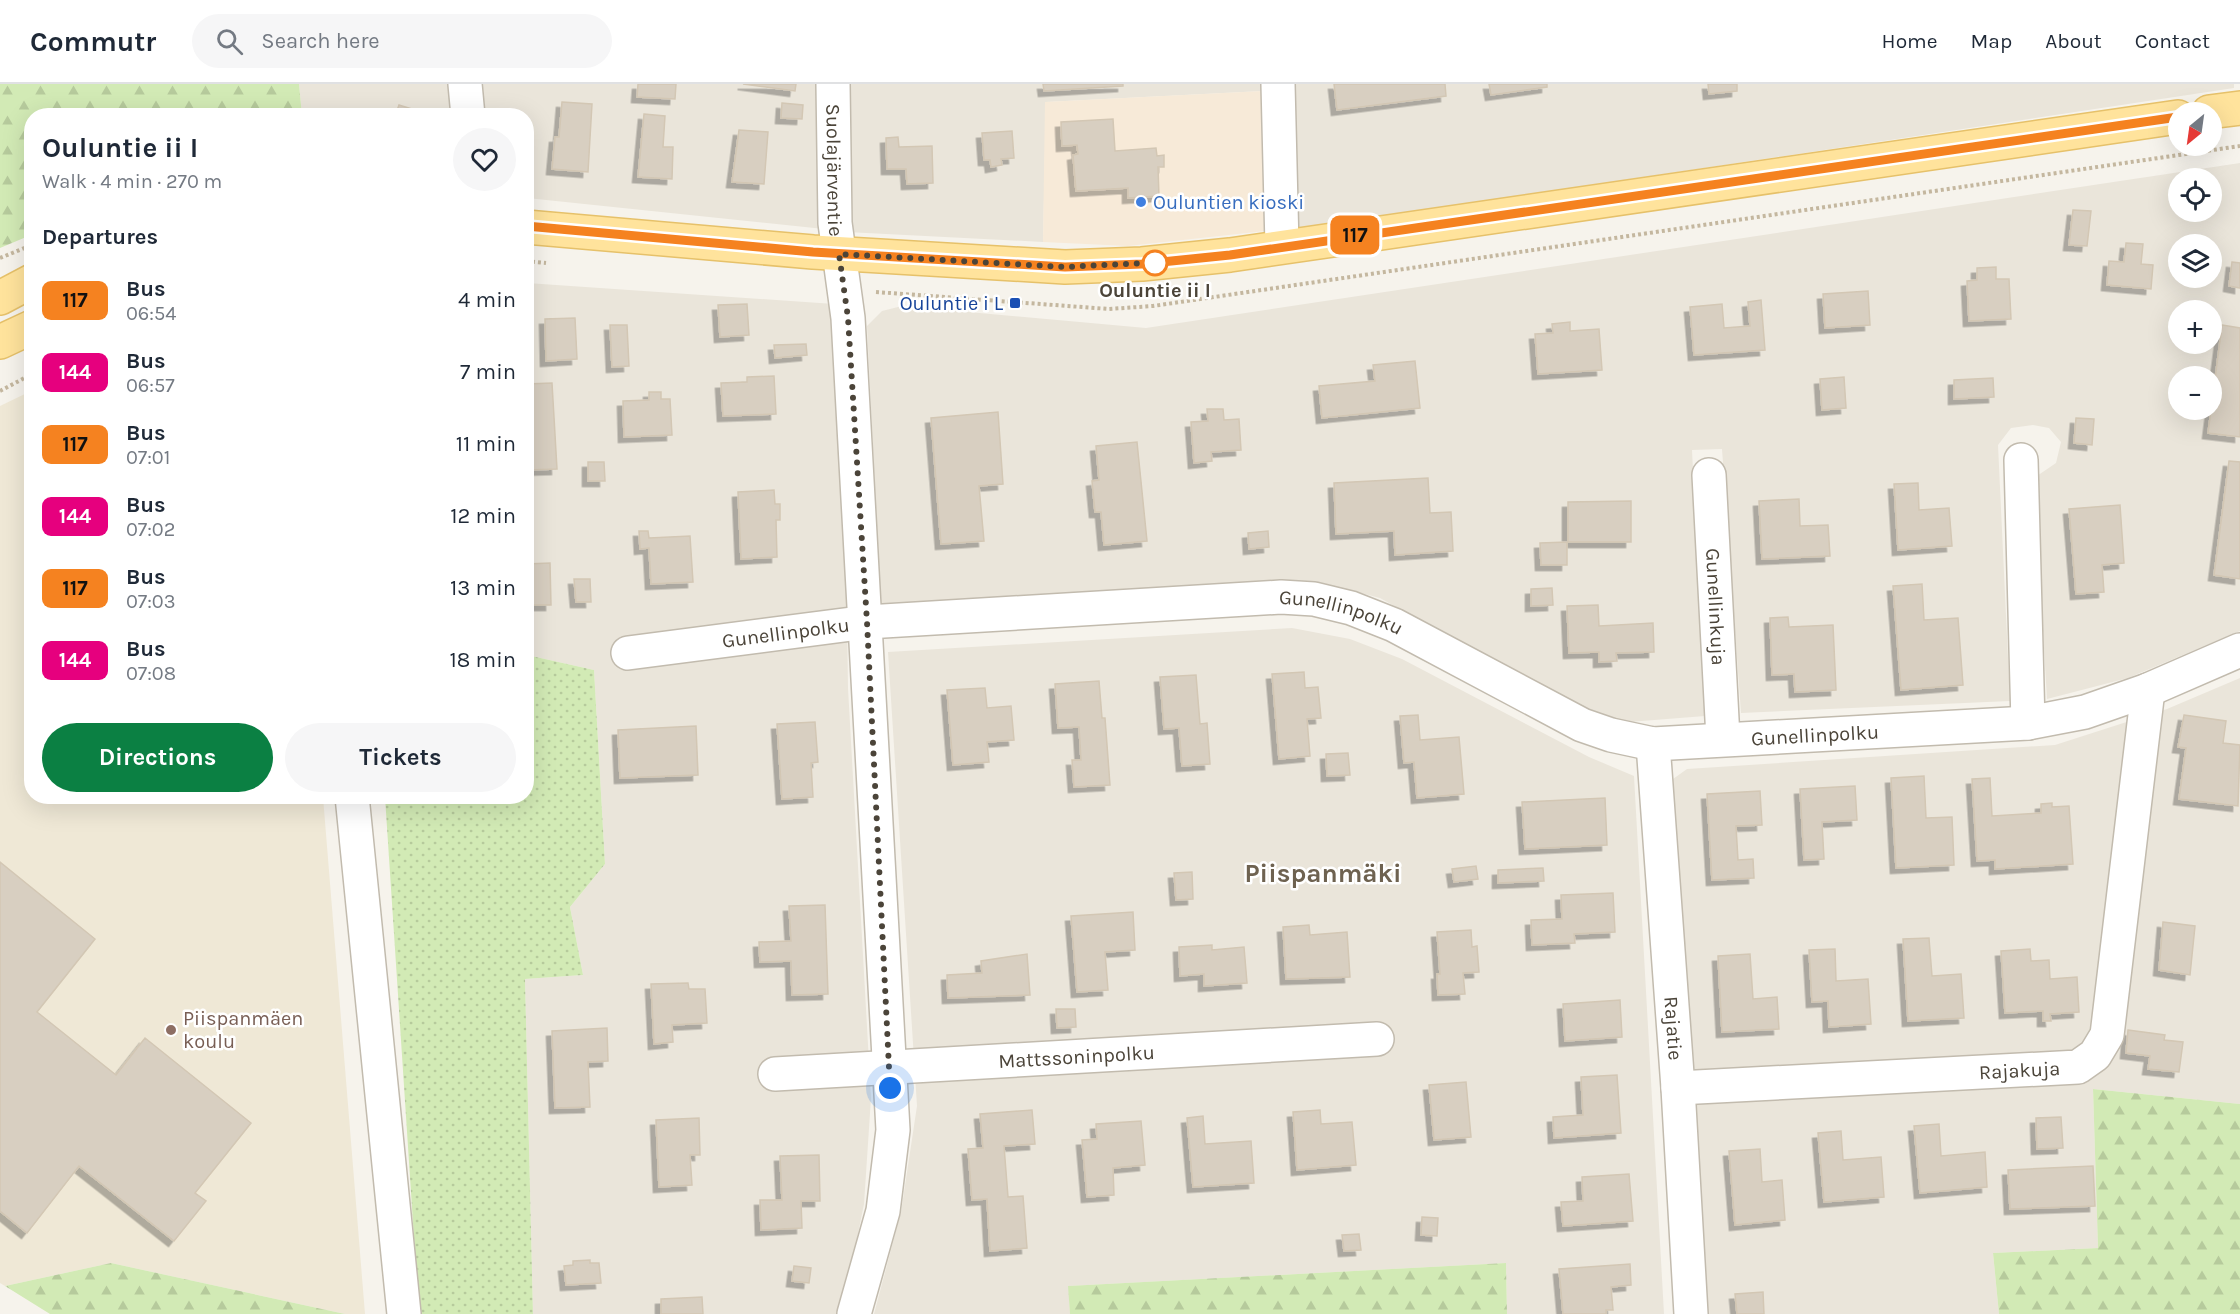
<!DOCTYPE html>
<meta charset="utf-8">
<style>
:root{--surface:#fff;--page:#f6f6f7;--text:#1f2937;--muted:#747a83;--line:#e0e1e3;--accent:#0b8043}
body{margin:0;font-family:Karla,sans-serif;background:var(--page);color:var(--text);height:100vh;display:flex;flex-direction:column;font-size:22px;white-space:nowrap}
*{box-sizing:border-box;margin:0}
p{font-size:20px;color:var(--muted)}
.icon{flex:none;width:33px;height:33px;fill:none;stroke:currentColor;stroke-width:2;stroke-linecap:round;stroke-linejoin:round}
.map{position:relative;flex:1;overflow:hidden}
.drawer{position:absolute;left:24px;top:24px;width:510px;height:696px;display:flex;flex-direction:column;background:var(--surface);border-radius:24px;box-shadow:0 6px 24px #0002}
.drawer>*{flex:none}
.badge{padding:0 12px;border-radius:9px;font-size:21px;line-height:39px}
.needle{width:39px;rotate:209deg}
.fabs{position:absolute;left:2168px;top:18px;display:grid;gap:12px}
.fabs a{display:grid;place-items:center;width:54px;height:54px;border-radius:50%;background:var(--surface);box-shadow:0 6px 24px #0002;font-size:30px}
.you{position:absolute;width:30px;height:30px;margin:-15px;border:4px solid #fff;border-radius:50%;background:#1a73e8;box-shadow:0 0 0 9px #1a73e833}
.map>.badge{position:absolute;translate:-50% -50%;box-shadow:0 0 0 3px #fff}
h2{padding:0 18px;font-size:22px;line-height:54px}
.round{display:grid;place-items:center;flex:none;width:63px;height:63px;border-radius:32px;background:var(--page)}
.head{display:flex;align-items:center;justify-content:space-between;height:102px;padding:0 18px}
h1{font-size:28px;font-weight:700;line-height:45px}
.cta{display:flex;gap:12px;margin-top:auto;padding:12px 18px}
.cta a{flex:1;height:69px;border-radius:36px;background:var(--accent);color:#fff;font-size:24px;font-weight:700;line-height:69px;text-align:center}
.cta a+a{background:var(--page);color:var(--text)}
ul{padding:0;list-style:none}
li{display:flex;align-items:center;gap:18px;height:72px;padding:0 18px}
li div{flex:1}
li b{display:block;font-size:22px}
li em{font-style:normal}
li .badge{min-width:66px;font-weight:700;text-align:center}
header{display:flex;align-items:center;gap:36px;box-sizing:border-box;height:84px;padding:0 30px;background:var(--surface);border-bottom:2px solid var(--line)}
header strong{font-size:28px}
nav{display:flex;gap:33px;margin-inline-start:auto;font-size:21px}
.search{width:420px;height:54px;background:var(--page);display:flex;align-items:center;gap:15px;box-sizing:border-box;padding:0 21px;border-radius:33px;color:var(--muted);font-size:22px}
.map>svg:first-child{display:block}
</style>
<header>
<strong>Commutr</strong>
<div class="search"><svg class="icon" aria-label="search" viewBox="0 0 24 24"><circle cx="10" cy="10" r="6"/><path d="M15 15l6 6"/></svg>Search here</div>
<nav><a>Home</a><a>Map</a><a>About</a><a>Contact</a></nav>
</header>
<div class="map">
<svg width="2240" height="1230" viewBox="0 0 2240 1230">
<defs>
<pattern id="grass-dots" width="8" height="8" patternUnits="userSpaceOnUse" patternTransform="scale(1.5)"><rect width="8" height="8" fill="#d2eab5"/><path d="M2 2h.1M6 6h.1" fill="none" stroke="#b6ca9c" stroke-width="1.8" stroke-linecap="round"/></pattern>
<pattern id="forest-firs" width="22" height="20" patternUnits="userSpaceOnUse" patternTransform="scale(1.5)"><rect width="22" height="20" fill="#d2eab5"/><path d="M5 1l3.5 6h-7zM16 11l3.5 6h-7z" fill="#b6ca9c"/></pattern>
<filter id="shadow"><feDropShadow dx="-5.5" dy="5.5" stdDeviation="0" flood-color="#0004"/></filter>
</defs>
<rect width="100%" height="100%" fill="#f6f3ec"/>
<path fill="#eae5da" fill-rule="evenodd" d="M299 0H449V31H302Z
M478 0H822L824 145 527 114 526 32 481 31Z
M844 0H1263V7L1046 18 1043 158 847 148Z
M1293 0H2234V4L1294 146Z
M2240 79V547L2128 594 2047 615 2034 394 2056 379 2061 358 2049 344 2033 341 2011 344 1998 361 2010 617 1741 629 1722 365 1692 366 1705 632 1629 638 1592 632 1380 514 1319 498 881 526 867 242 882 227 902 222 1146 244ZM2178 94H2211V128H2178ZM2178 160H2211V194H2178ZM2178 226H2211V260H2178ZM2178 292H2211V326H2178Z
M527 199 834 220 846 463 848 604 871 1014 864 1120 850 1189 837 1230H533L525 895 583 891 570 823 605 780 594 586 527 571Z
M1292 544 1350 555 1402 575 1589 673 1634 692 1664 1230H1507L1506 1179 1069 1202 1070 1230H874L901 1128 917 1022 888 568Z
M2240 594V1020L2093 1005 2098 1164 1993 1169 1999 1230H1703L1673 695 1687 685 2055 661 2167 625Z"/>
<path fill="#f7ead8" d="M1263 7 1265 147 1128 162 1043 158 1045 18Z"/>
<path fill="#efe8d6" d="M31 307 32 712 323 713 365 1230H345L111 1179 5 1202 0 1199V322Z"/>
<path fill="url(#grass-dots)" d="M527 571 594 586 605 780 570 823 583 891 525 895 533 1230H419L385 713 526 712Z"/>
<path fill="url(#forest-firs)" d="M0 0H299L302 31 32 32 31 151 0 164Z
M2093 1005 2240 1020V1230H1999L1993 1169 2098 1164Z
M111 1179 345 1230H50L5 1202Z
M1506 1179 1507 1230H1070L1068 1202Z"/>
<path fill="#d8cfc1" stroke="#d3c7b4" stroke-width="1.5" filter="url(#shadow)" d="M638 0H676L675 15 637 13Z
M743 0H796L795 7Z
M1043 0H1123V2L1044 7Z
M1334 0H1445L1446 12 1337 26Z
M1489 0H1547V3L1491 11Z
M1708 0H1737V7L1709 10Z
M562 18 592 20 588 88 552 85 555 53H559Z
M782 19 803 21 802 35 781 34Z
M399 21 412 25 411 32H395Z
M644 30 665 32 663 63H673L672 95 638 93Z
M1113 35 1115 67 1156 64 1157 72 1164 71V83H1158L1159 112 1128 114V104L1076 107 1073 71 1078 70 1077 61 1062 62 1061 38Z
M739 46 768 48 764 100 732 98Z
M1012 47 1014 74 1001 75 1002 81 991 83 990 76H984L982 49Z
M898 53 899 63 932 62 933 99 907 100 906 85H887L886 54Z
M2073 126 2091 127 2087 162 2069 161Z
M2126 159 2143 160 2141 180 2153 181 2151 205 2107 201 2109 177 2124 178Z
M2232 178 2240 179V204L2229 202Z
M1996 183V195H2009L2011 235 1969 237 1967 197 1977 196V184Z
M1868 207 1870 241 1825 244 1823 210Z
M1761 216 1765 266 1694 271 1690 223 1722 220 1724 244 1750 242 1748 218Z
M747 220 749 251 720 253 718 221Z
M575 234 577 275 546 277 545 235Z
M1570 238V247L1599 245 1602 286 1538 290 1535 250 1553 249 1552 240Z
M610 241H627L629 282 612 283Z
M2222 241 2240 244V353L2208 349Z
M806 260 807 271 775 274 774 261Z
M1415 277 1420 324 1322 334 1319 302 1375 297 1373 281Z
M774 292 776 330 723 332 721 299 747 298V293Z
M1844 293 1846 324 1822 326 1820 295Z
M1993 294 1994 313 1954 315V296Z
M552 299 557 385 526 386V300Z
M649 308H661V315H670L672 351 624 353 623 317 649 316Z
M1207 325H1223L1224 336 1239 335 1241 366 1211 368 1212 377 1194 379 1191 338 1208 337Z
M998 328 1003 400 979 402 984 457 941 460 931 334Z
M2076 334 2094 335 2092 361 2074 359Z
M1137 358 1147 457 1104 461 1101 428H1095L1092 397 1099 396 1096 362Z
M2229 377 2240 378V495L2214 491Z
M588 378H604L605 397H588Z
M1428 394 1430 429 1451 428 1453 467 1395 471 1394 447 1336 450 1334 399Z
M1918 399 1919 426 1949 424 1952 462 1898 466 1894 400Z
M774 406 775 420H780V436H776L777 473 741 475 738 408Z
M1799 415 1800 442 1828 441 1830 472 1762 475 1759 417Z
M1631 417V458H1568V418Z
M2120 421 2124 479 2102 481 2104 508 2076 510 2069 425Z
M639 447H648L649 454 690 452 693 498 651 500 649 464 640 465Z
M1268 447 1269 463 1249 465 1248 449Z
M1567 458V481H1541L1540 459Z
M550 479 551 521H526V480Z
M574 495H590L591 518H576Z
M1922 500 1924 536 1958 534 1963 601 1901 606 1893 502Z
M1552 504 1553 521 1531 522V505Z
M1598 521 1599 542 1653 539 1654 568 1616 569 1617 577 1599 578V568L1569 569 1567 522Z
M1788 533 1789 543 1833 541 1836 606 1795 608 1794 590 1772 591 1770 534Z
M1304 588 1305 604 1318 603 1321 634 1307 635 1310 672 1279 675 1272 590Z
M1196 591 1200 640 1207 639 1210 680 1182 682 1179 644 1164 645 1160 593Z
M1099 597 1102 634H1105L1110 701 1074 703 1072 676H1081L1079 643 1058 644 1055 600Z
M985 604 987 624 1011 622 1014 656 987 658 989 678 953 681 947 606Z
M1418 631 1420 656 1459 653 1464 710 1417 714 1414 678 1404 679 1400 632Z
M2184 631 2226 637 2223 659 2240 661 2238 722 2179 715 2186 664 2178 663Z
M815 638 818 678 811 679 813 713 782 715 777 640Z
M696 642 698 691 620 694 618 646Z
M1348 669 1350 691 1327 692 1326 670Z
M1924 692 1926 734 1952 733 1954 781 1896 784 1891 694Z
M1990 694 1992 732 2041 729V720L2052 719V723L2069 722 2073 780 1995 785V776L1977 777 1972 695Z
M1855 702 1857 736 1822 738 1824 775 1804 776 1800 705Z
M1760 707 1762 741 1736 742 1738 776 1753 775 1754 794 1712 796 1707 710Z
M1605 714 1607 761 1525 765 1522 718Z
M0 778 95 855 37 928 116 991 145 954 251 1039 195 1109 206 1117 174 1157 79 1082 27 1149 0 1127Z
M1476 782 1478 795 1454 798 1452 785Z
M1543 784 1544 797 1498 799V786Z
M1192 788 1193 815 1176 816 1174 789Z
M1613 809 1615 848 1574 850 1575 859 1532 861 1531 836 1562 835 1561 811Z
M825 821 828 910 792 911 791 877 760 878 759 858 791 857 789 822Z
M1133 828 1135 866 1105 868 1108 906 1077 908 1071 832Z
M2163 838 2195 842 2190 891 2159 886Z
M1309 841 1310 851 1347 848 1350 893 1286 895 1283 843Z
M1471 846 1472 863 1477 862 1479 888 1463 889 1465 910 1438 911 1437 890H1440L1437 848Z
M1929 854 1932 892 1961 890 1964 934 1908 937 1903 855Z
M1212 861V866L1244 863 1247 899 1204 902V890L1180 892 1179 863Z
M1835 865 1836 897 1868 895 1871 940 1829 943 1828 917 1812 918 1809 866Z
M2030 865 2031 877 2049 876 2050 895 2077 893 2079 928 2050 930 2051 937H2043V927L2005 929 2001 867Z
M1027 870 1030 911 948 914 947 891 982 889 981 877Z
M1750 870 1753 915 1777 913 1779 945 1722 948 1718 872Z
M688 899 689 905H705L707 939 672 941 673 958 654 960 651 900Z
M1620 916 1622 953 1565 957 1563 920Z
M1056 925H1075L1076 943 1057 944Z
M607 944 608 977 588 978 590 1023 555 1024 552 947Z
M2128 946 2165 951 2164 956 2183 958 2179 988 2148 985 2150 972 2126 969Z
M1617 991 1621 1049 1554 1054 1553 1033 1583 1031 1581 993Z
M1466 998 1471 1053 1434 1056 1429 1001Z
M1032 1026 1035 1060 1004 1062 1008 1113 1023 1112 1027 1164 990 1167 987 1115 972 1116 968 1065 983 1064 980 1030Z
M1320 1026 1321 1040 1352 1038 1356 1081 1297 1086 1293 1028Z
M1203 1032 1205 1060 1251 1057 1254 1099 1193 1103 1187 1034Z
M2061 1033 2063 1064 2037 1065 2036 1034Z
M699 1034 700 1071H690L692 1101 659 1103 656 1036Z
M1141 1037 1145 1081 1113 1084 1114 1111 1087 1113 1082 1056 1097 1055 1096 1040Z
M1939 1040 1941 1072 1985 1068 1987 1103 1920 1109 1914 1042Z
M1841 1047 1843 1076 1881 1073 1884 1113 1824 1118 1818 1049Z
M1760 1065 1762 1098 1782 1096 1785 1136 1735 1141 1729 1067Z
M819 1071 820 1117H801L802 1144 761 1146 760 1116H782L780 1072Z
M2093 1082 2095 1122 2010 1125 2008 1086Z
M1629 1090 1633 1137 1563 1142 1561 1118 1583 1117 1582 1093Z
M1422 1133 1438 1134 1437 1152 1421 1151Z
M1359 1150 1361 1166 1344 1167 1342 1151Z
M590 1176V1179H599L601 1199 566 1201 564 1182 573 1181V1177Z
M1630 1180 1631 1201 1611 1203 1613 1226H1606V1230H1563L1559 1185Z
M794 1182 811 1184 809 1199 792 1197Z
M1763 1208 1764 1230H1737L1735 1210Z
M702 1213 703 1230H661V1215Z"/>
<g fill="none" stroke-linecap="round" stroke-linejoin="round">
<g stroke="#c2bbae" stroke-width="36">
<g id="minor">
<path d="M465 0 468 32"/>
<path id="s1" d="M833 0 835 139 848 234 893 1046 883 1127 854 1230"/>
<path d="M1278 0 1282 162"/>
<path d="M2021 376 2028 639"/>
<path id="s2" d="M1709 391 1723 654"/>
<path id="s3" d="M628 569 867 538 1281 513 1314 515 1351 524 1394 541 1582 641 1611 651 1653 660 2028 639 2085 628 2148 606 2240 566"/>
<path id="s4" d="M1653 660 1678 1004 1691 1230"/>
<path d="M352 712 404 1230"/>
<path id="s5" d="M775 990 1377 955"/>
<path id="s6" d="M1678 1004 2078 983 2095 971 2107 951 2148 606"/>
</g>
</g>
<g stroke="#e6c16a" stroke-width="36">
<path id="major" d="M2209 28 2240 24
M526 143 813 168 1065 183 1142 180 1230 171 2178 33
M0 214 32 197
M0 258 32 243"/>
</g>
<path stroke="#c4b79f" stroke-width="4" stroke-dasharray="3 3" stroke-linecap="butt" d="M0 174 32 161
M526 177 546 179
M876 208 1109 225 1153 222 2240 62
M0 307 32 290"/>
<use href="#minor" stroke="#fff" stroke-width="33"/>
<use href="#major" stroke="#ffe39c" stroke-width="33"/>
</g>
<g fill="none" stroke-linecap="round" stroke-linejoin="round">
<g stroke="#fff" stroke-width="14">
<path id="line" d="M526 142 813 168 1065 183 1142 180 1230 171 2178 33"/>
</g>
<use href="#line" stroke="#f58220" stroke-width="9"/>
<path stroke="#4b4439" stroke-width="6" stroke-dasharray="0 10.8" d="M890 1004 867 538 848 234 839 170 1065 183 1164 178 1155 179"/>
</g>
<circle fill="#3f7fe0" stroke="#fff" stroke-width="2" cx="1141" cy="118" r="6"/>
<circle fill="#fff" stroke="#f58220" stroke-width="3" cx="1155" cy="179" r="12"/>
<rect fill="#1a4fb4" stroke="#fff" stroke-width="2" x="1009" y="213" width="12" height="12" rx="3"/>
<circle fill="#8d6e63" stroke="#fff" stroke-width="2" cx="171" cy="946" r="6"/>
<g text-anchor="middle" stroke-width="5" stroke-linejoin="round" paint-order="stroke">
<g font-size="20" fill="#4b4439" stroke="#fff">
<text dy="7" stroke="none"><textPath href="#s1" startOffset="86">Suolajärventie</textPath></text>
<text dy="7" stroke="none"><textPath href="#s2" startOffset="132">Gunellinkuja</textPath></text>
<text dy="7" stroke="none"><textPath href="#s3" startOffset="718">Gunellinpolku</textPath></text>
<text dy="7" stroke="none"><textPath href="#s3" startOffset="159">Gunellinpolku</textPath></text>
<text dy="7" stroke="none"><textPath href="#s3" startOffset="1222">Gunellinpolku</textPath></text>
<text dy="7" stroke="none"><textPath href="#s4" startOffset="285">Rajatie</textPath></text>
<text dy="7" stroke="none"><textPath href="#s5" startOffset="302">Mattssoninpolku</textPath></text>
<text dy="7" stroke="none"><textPath href="#s6" startOffset="342">Rajakuja</textPath></text>
</g>
<g font-size="20" fill="#366cbe" stroke="#fff" text-anchor="start">
<text x="1153" y="125">Ouluntien kioski</text>
</g>
<g font-size="20" font-weight="bold" fill="#4b4439" stroke="#fff">
<text x="1155" y="213">Ouluntie ii I</text>
</g>
<g font-size="20" fill="#164399" stroke="#fff" text-anchor="end">
<text x="1003" y="226">Ouluntie i L</text>
</g>
<g font-size="20" fill="#785e54" stroke="#fff" text-anchor="start">
<text x="183" y="941">Piispanmäen<tspan x="183" dy="23">koulu</tspan></text>
</g>
<g font-size="26" font-weight="bold" fill="#6e6250" stroke="#fff">
<text x="1323" y="798">Piispanmäki</text>
</g>
</g>
</svg>
<div class="fabs">
<a><svg class="needle" viewBox="-14 -14 28 28"><path d="M0-13l5 13h-10z" fill="#e53935"/><path d="M0 13l5-13h-10z" fill="#747a83"/></svg></a>
<a><svg class="icon" aria-label="locate" viewBox="0 0 24 24"><circle cx="12" cy="12" r="6"/><path d="M12 2v4M12 18v4M2 12h4M18 12h4"/></svg></a>
<a><svg class="icon" aria-label="layers" viewBox="0 0 24 24"><path d="M12 4l9 5-9 5-9-5zM3 14l9 5 9-5"/></svg></a>
<a>+</a>
<a>−</a>
</div>
<div class="you" style="left:890px;top:1004px"></div>
<b class="badge" style="left:1355px;top:151px;background:#f58220;color:#111">117</b>
<section class="drawer">
<div class="head"><div><h1>Ouluntie ii I</h1><p>Walk · 4 min · 270 m</p></div><a class="round"><svg class="icon" aria-label="heart" viewBox="0 0 24 24"><path d="M12 20l-8-8c-3-5 5-10 8-4 3-6 11-1 8 4z"/></svg></a></div>
<h2>Departures</h2>
<ul>
<li><span class="badge" style="background:#f58220;color:#111">117</span><div><b>Bus</b><p>06:54</p></div><em>4 min</em></li>
<li><span class="badge" style="background:#e6007e;color:#fff">144</span><div><b>Bus</b><p>06:57</p></div><em>7 min</em></li>
<li><span class="badge" style="background:#f58220;color:#111">117</span><div><b>Bus</b><p>07:01</p></div><em>11 min</em></li>
<li><span class="badge" style="background:#e6007e;color:#fff">144</span><div><b>Bus</b><p>07:02</p></div><em>12 min</em></li>
<li><span class="badge" style="background:#f58220;color:#111">117</span><div><b>Bus</b><p>07:03</p></div><em>13 min</em></li>
<li><span class="badge" style="background:#e6007e;color:#fff">144</span><div><b>Bus</b><p>07:08</p></div><em>18 min</em></li>
</ul>
<div class="cta"><a>Directions</a><a>Tickets</a></div>
</section>
</div>
